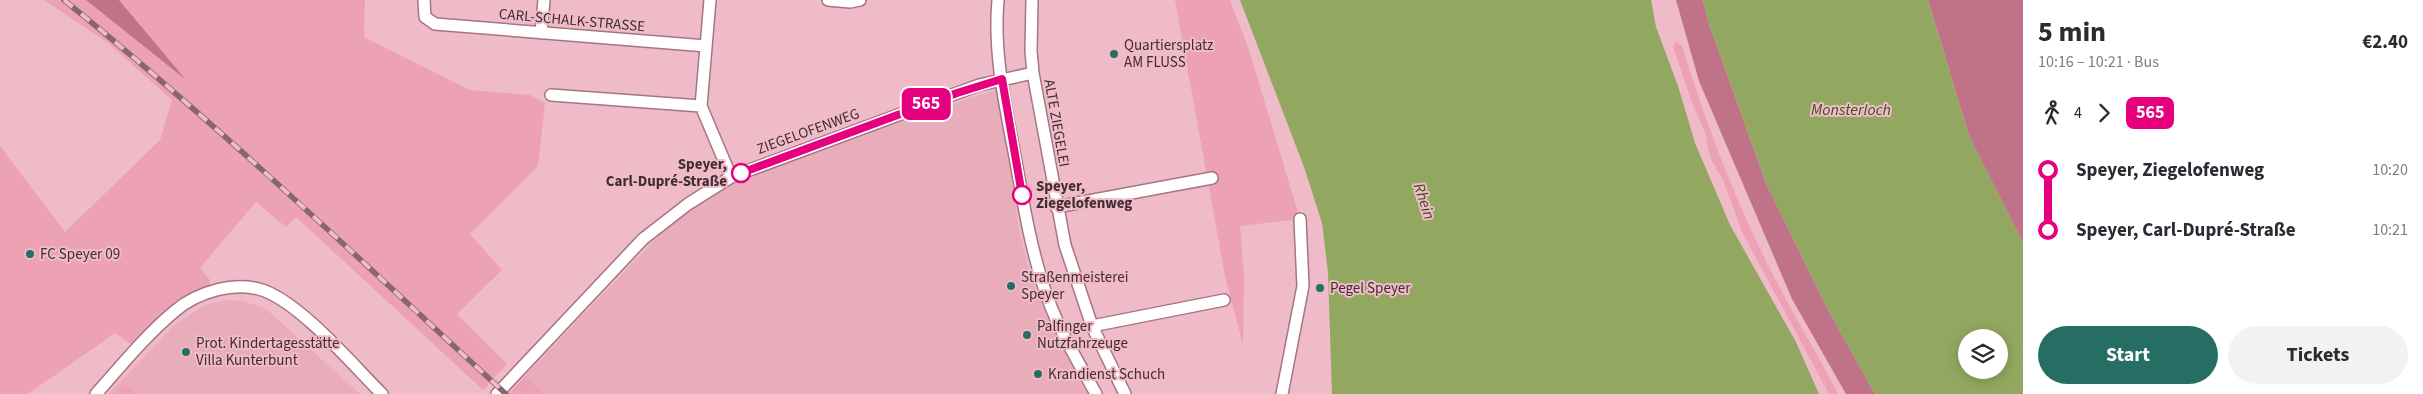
<!DOCTYPE html>
<meta charset="utf-8">
<style>
:root{--surface:#fff;--page:#f2f2f3;--text:#2b2b33;--muted:#7c7c81;--accent:#266d63}
body{margin:0;font-family:"Source Sans 3",sans-serif;background:var(--page);color:var(--text);height:100vh;display:flex;flex-direction:column;font-size:19px;white-space:nowrap}
*{box-sizing:border-box;margin:0}
p{font-size:16px;color:var(--muted)}
.icon{flex:none;width:28px;height:28px;fill:none;stroke:currentColor;stroke-width:2;stroke-linecap:round;stroke-linejoin:round}
.map{position:relative;flex:1;overflow:hidden}
.details{display:flex;flex-direction:column;background:var(--surface);width:400px}
.details>*{flex:none}
.badge{padding:0 10px;border-radius:8px;font-size:18px;line-height:32px}
.tools{position:absolute;left:1958px;top:329px;display:grid;gap:10px}
.tools a{display:grid;place-items:center;width:50px;height:50px;border-radius:50%;background:var(--surface);box-shadow:0 2px 12px #0003;font-size:25px}
.map>.badge{position:absolute;translate:-50% -50%;box-shadow:0 0 0 2px #fff}
.legs{display:flex;align-items:center;gap:8px;height:55px;padding:0 15px;font-size:16px}
.legs p{margin-inline-start:auto}
.headline{display:flex;align-items:center;justify-content:space-between;height:85px;padding:0 15px}
h1{font-size:28px;font-weight:700;line-height:38px}
.cta{display:flex;gap:10px;margin-top:auto;padding:10px 15px}
.cta a{flex:1;height:58px;border-radius:30px;background:var(--accent);color:#fff;font-size:20px;font-weight:700;line-height:58px;text-align:center}
.cta a+a{background:var(--page);color:var(--text)}
ul{padding:0 15px;list-style:none}
li{display:flex;align-items:center;gap:18px;height:60px;font-size:19px}
li i{display:grid;place-items:center;width:8px;height:100%;margin:0 6px;background:currentColor}
li i::after{content:'';width:12px;height:12px;margin:-6px;border:4px solid;border-radius:50%;background:var(--surface)}
li p{margin-inline-start:auto}
li:first-child i{background:linear-gradient(#0000 50%,currentColor 0)}
li:last-child i{background:linear-gradient(currentColor 50%,#0000 0)}
main{display:flex;flex:1;min-height:0}
.map>svg:first-child{display:block}
</style>
<main>
<div class="map">
<svg width="2023" height="394" viewBox="0 0 2023 394">
<rect width="100%" height="100%" fill="#f0bbc8"/>
<path fill="#e8acba" d="M997 90 1004 120 1019 229 1029 271 1046 315 1087 394H545L525 376 669 225 725 187 906 118Z
M226 300 243 301 266 309 360 394H109L174 325 205 305Z"/>
<path fill="#eda1b5" d="M44 0H86L183 78 119 0H365L364 37 470 90 530 95 545 103 538 166 470 234 502 270 457 314 507 364 483 390 296 217 286 227 256 202 200 268 210 280 209 287 171 307 131 344 115 333 28 394H0V146L65 232 160 140 172 100 108 43Z
M1175 0H1230L1249 50 1300 219 1240 226 1244 277 1243 345 1225 276Z
M1676 42 1682 46C1705 120 1732 193 1767 263 1789 307 1815 350 1838 394H1829L1742 232 1723 180 1712 161 1708 150 1706 135 1691 100 1673 46Z
M525 376 545 394H509Z
M125 383 136 394H115Z"/>
<path fill="#c07388" d="M86 0H119L186 80Z
M1676 0H1703L1708 21 1766 183 1827 308 1875 394H1846L1792 299 1699 81Z
M1928 0H2023V243L1969 136Z"/>
<path fill="#92a860" fill-rule="evenodd" d="M1240 0H1651L1656 27 1678 86 1695 143 1730 225 1796 342 1819 394H1332L1328 272 1322 223 1304 167Z
M1703 0H1928L1969 136 2023 243V394H1875L1827 308 1766 183 1708 21ZM1966 338H1999V370H1966Z"/>
<g fill="none" stroke-linecap="round" stroke-linejoin="round">
<g stroke="#a57581" stroke-width="14">
<path id="minor" d="M424 0 425 17 435 24 706 46
M710 0 701 106 731 177
M828 0 850 2 860 0
M998 0C993 54 1006 109 1016 162 1024 208 1032 255 1048 299 1060 332 1079 363 1096 394
M541 33 544 0
M1033 73 1065 245 1092 326 1125 394
M551 95 701 106
M1056 207 1212 178
M1092 326 1224 300
M96 394C121 366 146 335 175 311 197 292 236 280 265 291 303 306 352 364 382 394
M497 394 643 239 688 204 731 177 979 85 1033 73 1031 51 1032 0
M1282 394 1303 286 1300 219"/>
</g>
<use href="#minor" stroke="#fff" stroke-width="11"/>
<g stroke="#87666e" stroke-width="5.5">
<path id="rail" d="M64 0C218 124 361 261 506 394"/>
</g>
<use href="#rail" stroke="#f0bbc8" stroke-width="4" stroke-dasharray="11" stroke-linecap="butt"/>
</g>
<g fill="none" stroke-linecap="round" stroke-linejoin="round">
<g stroke="#fff" stroke-width="11">
<path id="line-1" d="M741 173 957 93 1002 79 1022 195"/>
</g>
<use href="#line-1" stroke="#e6007e" stroke-width="8"/>
</g>
<g fill="#266d63" stroke="#f0bbc8" stroke-width="2">
<circle cx="1114" cy="54" r="5"/>
<circle cx="30" cy="254" r="5"/>
<circle cx="1011" cy="286" r="5"/>
<circle cx="1320" cy="288" r="5"/>
<circle cx="1027" cy="335" r="5"/>
<circle cx="186" cy="352" r="5"/>
<circle cx="1038" cy="374" r="5"/>
</g>
<g fill="#fff" stroke="#e6007e" stroke-width="2.5">
<circle cx="741" cy="173" r="9"/>
<circle cx="1022" cy="195" r="9"/>
</g>
<g text-anchor="middle" stroke-width="4" stroke-linejoin="round" paint-order="stroke">
<g font-size="15" fill="#412c31" stroke="#f0bbc8">
<text transform="translate(572 20) rotate(5)" y="5">CARL-SCHALK-STRASSE</text>
<text transform="translate(1057 123) rotate(80)" y="5">ALTE ZIEGELEI</text>
<text transform="translate(808 131) rotate(-20)" y="5">ZIEGELOFENWEG</text>
</g>
<g font-size="15" fill="#412c31" stroke="#f0bbc8" text-anchor="start">
<text x="1124" y="50">Quartiersplatz<tspan x="1124" dy="17">AM FLUSS</tspan></text>
<text x="40" y="259">FC Speyer 09</text>
<text x="1021" y="282">Straßenmeisterei<tspan x="1021" dy="17">Speyer</tspan></text>
<text x="1330" y="293">Pegel Speyer</text>
<text x="1037" y="331">Palfinger<tspan x="1037" dy="17">Nutzfahrzeuge</tspan></text>
<text x="196" y="348">Prot. Kindertagesstätte<tspan x="196" dy="17">Villa Kunterbunt</tspan></text>
<text x="1048" y="379">Krandienst Schuch</text>
</g>
<g font-size="15" font-weight="bold" fill="#412c31" stroke="#f0bbc8" text-anchor="end">
<text x="727" y="169">Speyer,<tspan x="727" dy="17">Carl-Dupré-Straße</tspan></text>
<text x="1036" y="191" text-anchor="start">Speyer,<tspan x="1036" dy="17">Ziegelofenweg</tspan></text>
</g>
<g font-size="16" font-style="italic" fill="#42501b" stroke="#f0bbc8">
<text x="1851" y="115">Monsterloch</text>
<text transform="translate(1425 201) rotate(72)" y="6">Rhein</text>
</g>
</g>
</svg>
<div class="tools">
<a><svg class="icon" aria-label="layers" viewBox="0 0 24 24"><path d="M12 4l9 5-9 5-9-5zM3 14l9 5 9-5"/></svg></a>
</div>
<b class="badge" style="left:926px;top:104px;background:#e6007e;color:#fff">565</b>
</div>
<section class="details">
<div class="headline"><div><h1>5 min</h1><p>10:16 – 10:21 · Bus</p></div><b>€2.40</b></div>
<div class="legs"><svg class="icon" aria-label="walk" viewBox="0 0 24 24"><circle cx="13" cy="4" r="2"/><path d="M13 8l-2 6 4 7M11 14l-3 7M7 12l3-4h3l4 4"/></svg>4<svg class="icon" aria-label="forward" viewBox="0 0 24 24"><path d="M9 5l7 7-7 7"/></svg><b class="badge" style="background:#e6007e;color:#fff">565</b></div>
<ul>
<li><i style="color:#e6007e"></i><b>Speyer, Ziegelofenweg</b><p>10:20</p></li>
<li><i style="color:#e6007e"></i><b>Speyer, Carl-Dupré-Straße</b><p>10:21</p></li>
</ul>
<div class="cta"><a>Start</a><a>Tickets</a></div>
</section>
</main>
